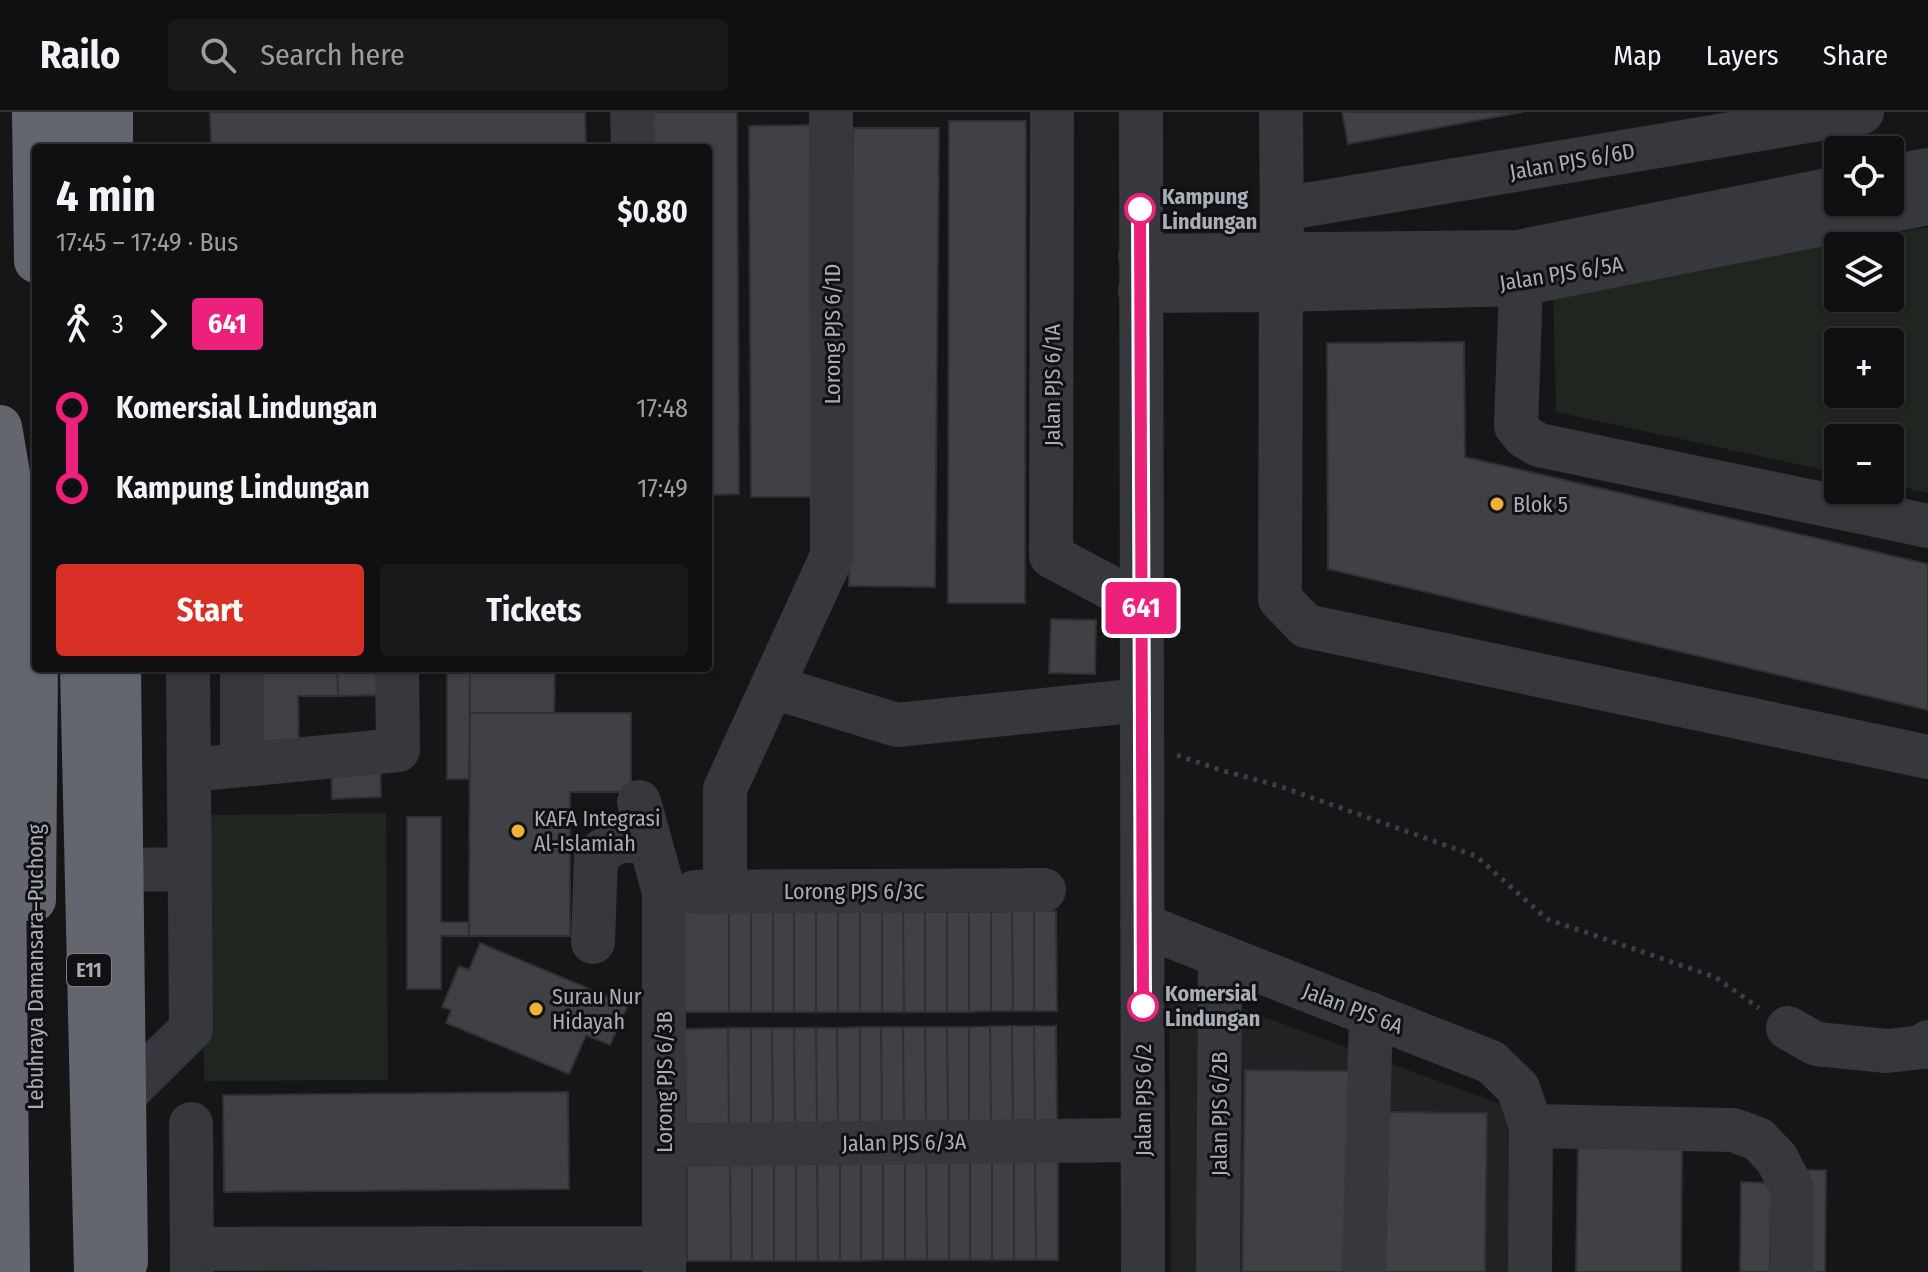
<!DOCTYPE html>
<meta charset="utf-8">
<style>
:root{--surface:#101012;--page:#19191b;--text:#f1f3f6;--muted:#9c9d9f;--line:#303032;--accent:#d93025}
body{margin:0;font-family:"Fira Sans Condensed",sans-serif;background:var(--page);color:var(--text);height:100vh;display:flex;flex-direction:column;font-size:30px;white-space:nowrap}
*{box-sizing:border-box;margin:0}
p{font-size:26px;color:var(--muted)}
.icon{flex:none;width:44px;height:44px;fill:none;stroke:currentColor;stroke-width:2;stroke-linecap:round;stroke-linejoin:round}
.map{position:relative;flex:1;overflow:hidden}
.panel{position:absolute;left:32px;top:32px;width:680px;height:528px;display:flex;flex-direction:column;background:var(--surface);border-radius:8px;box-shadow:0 2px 6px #0004,0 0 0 2px var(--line)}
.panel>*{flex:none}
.badge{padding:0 16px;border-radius:6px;font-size:28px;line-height:52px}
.fabs{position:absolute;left:1824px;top:24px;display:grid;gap:16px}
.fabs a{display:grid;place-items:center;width:80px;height:80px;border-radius:8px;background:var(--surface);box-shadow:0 2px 6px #0004,0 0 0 2px var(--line);font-size:40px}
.map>.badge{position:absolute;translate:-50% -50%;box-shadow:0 0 0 4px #fff}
.legs{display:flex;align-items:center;gap:12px;height:88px;padding:0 24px;font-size:26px}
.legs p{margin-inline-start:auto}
.overview{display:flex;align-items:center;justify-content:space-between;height:136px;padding:0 24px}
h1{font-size:44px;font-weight:700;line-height:60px}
.primary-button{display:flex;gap:16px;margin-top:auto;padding:16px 24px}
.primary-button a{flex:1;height:92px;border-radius:8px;background:var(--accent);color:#fff;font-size:32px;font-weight:700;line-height:92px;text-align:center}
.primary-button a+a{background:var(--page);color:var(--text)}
ul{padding:0 24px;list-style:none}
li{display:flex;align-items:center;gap:28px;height:80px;font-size:30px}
li i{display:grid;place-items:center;width:12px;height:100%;margin:0 10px;background:currentColor}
li i::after{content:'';width:20px;height:20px;margin:-10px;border:6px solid;border-radius:50%;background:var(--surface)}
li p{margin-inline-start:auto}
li:first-child i{background:linear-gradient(#0000 50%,currentColor 0)}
li:last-child i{background:linear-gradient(currentColor 50%,#0000 0)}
header{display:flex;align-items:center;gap:48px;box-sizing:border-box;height:112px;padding:0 40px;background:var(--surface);border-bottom:2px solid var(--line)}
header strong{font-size:38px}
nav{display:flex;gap:44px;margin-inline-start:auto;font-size:28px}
.search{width:560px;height:72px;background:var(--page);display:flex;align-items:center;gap:20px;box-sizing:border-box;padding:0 28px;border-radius:8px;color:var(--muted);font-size:30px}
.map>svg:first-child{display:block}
</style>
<header>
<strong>Railo</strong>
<div class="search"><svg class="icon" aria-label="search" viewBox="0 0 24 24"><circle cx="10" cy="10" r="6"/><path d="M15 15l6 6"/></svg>Search here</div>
<nav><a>Map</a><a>Layers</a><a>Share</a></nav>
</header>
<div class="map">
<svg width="1928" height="1160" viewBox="0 0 1928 1160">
<rect width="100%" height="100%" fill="#161618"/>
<path fill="#222225" d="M1169 870 1511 996 1509 1160H1171Z"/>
<path fill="#1e261f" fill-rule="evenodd" d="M1928 115V381L1890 372V326H1838V361L1556 300 1553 181ZM1838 134H1890V186H1838ZM1838 230H1890V282H1838Z
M386 701 388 968 204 969 202 703Z"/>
<path fill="#404145" stroke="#303034" stroke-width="2" d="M210 0H585L586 35 211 36Z
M650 0H737L739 382 708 383V36H650Z
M1342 0H1523L1348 32Z
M949 9H1026L1025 491H948Z
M819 13 821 385H751L749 14Z
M853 16H939L935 475 849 474Z
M1464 230 1465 345 1928 452V598L1328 457 1327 231Z
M1051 507 1096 508 1095 562 1049 561Z
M259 556H337L338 584H298L299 640 260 641Z
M337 556H390V583L338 584Z
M447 556H470L469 667H447Z
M470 556H555L554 601H470Z
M470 601H631V680H570V824H469Z
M380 646 381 685 332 687 331 647Z
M407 705H441V810H469V824H441V877H407Z
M1012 799 1013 899H991V800Z
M1012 799H1034V899H1013Z
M1034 799H1056L1057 899H1034Z
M685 800H729V900H685Z
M729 800H751V900H729Z
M751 800H773V900H751Z
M773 800H794V900H773Z
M794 800H816V900H794Z
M816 800H838V900H816Z
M838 800H860V900H838Z
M860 800H882V900H860Z
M882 800H903L904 900H882Z
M903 800H925V900H904Z
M925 800H947V900H925Z
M947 800H969V900H947Z
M969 800H991V899L969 900Z
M480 831 628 893 610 933 586 923 569 962 446 911 451 898 442 895 459 854 469 858Z
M990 914 991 1014H969V915Z
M990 914H1012L1013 1014H991Z
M1012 914H1034L1035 1014H1013Z
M1034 914H1056L1057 1013 1035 1014Z
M860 915H881L882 1015H860Z
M860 915V1015H838L837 916Z
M881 915H903L904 1015H882Z
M903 915H925L926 1014 904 1015Z
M925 915H947L948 1014H926Z
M947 915H969V1014H948Z
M728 916H751V1016H729Z
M728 916 729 1016H686L685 917Z
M751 916H772L773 1016H751Z
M772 916H794L795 1015 773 1016Z
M794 916H816L817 1015H795Z
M816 916H837L838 1015H817Z
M1245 958 1356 959 1353 1160H1242Z
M568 980 569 1077 224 1080 223 983Z
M1386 1000 1487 1001 1485 1160H1384Z
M1578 1034 1682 1036 1681 1160H1576Z
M1058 1048V1148H1036L1035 1049Z
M687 1049H730L731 1149H687Z
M730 1049H752V1149H731Z
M752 1049H774V1149H752Z
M774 1049H796V1149H774Z
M796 1049H817L818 1149H796Z
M817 1049H840V1149H818Z
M840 1049H861V1149H840Z
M861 1049H883V1148L861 1149Z
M883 1049H905V1148H883Z
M905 1049H926L927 1148H905Z
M926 1049H949V1148H927Z
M949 1049H970V1148H949Z
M970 1049H992V1148H970Z
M992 1049H1014V1148H992Z
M1014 1049H1035L1036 1148H1014Z
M1803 1058H1826L1825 1160H1802Z
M1741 1070 1771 1071 1770 1160H1740Z"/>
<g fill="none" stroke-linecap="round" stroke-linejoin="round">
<path stroke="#3d3f44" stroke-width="5" stroke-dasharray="4 6" stroke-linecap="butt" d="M1177 643 1217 657 1279 674 1476 744 1547 807 1715 865 1759 896"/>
<path stroke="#37383d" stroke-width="44" d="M632 0 633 36
M1052 0 1051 444 1141 492
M1141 0 1143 1160
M1281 0 1282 124
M1890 65 1928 58
M1282 97 1862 0
M1519 142 1521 172 1516 314 1525 325 1539 333 1928 414
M1140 144 1518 140 1838 76
M1281 178 1280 487 1306 514 1928 645
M1140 179 1281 178 1521 172 1928 91
M773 575 897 613 1142 588
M242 653V556
M189 658 398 638 397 556
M639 690 664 780V1160
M122 758 190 757
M725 779V677L832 444 831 0
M695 780 1044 778
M1142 813 1491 950 1518 976 1531 1014 1530 1160
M593 830 596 743 618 729H648
M1788 916 1816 932 1887 939 1923 935 1928 930
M124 983 191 917 188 556
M191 1012 192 1160
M1531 1014 1733 1018 1758 1027 1777 1047 1792 1076V1160
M664 1033 1143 1028
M192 1137 664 1136
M1218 1160 1220 844
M1364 1160 1371 902"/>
<path stroke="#63666e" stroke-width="44" d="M34 0 36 149
M76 0 77 36
M111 0V36
M0 315 36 523
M0 373 8 1160
M82 556 96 1160
M119 556 126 1150
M34 788 36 550"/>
</g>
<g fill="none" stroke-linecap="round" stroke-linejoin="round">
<g stroke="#fff" stroke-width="18">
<path id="line-1" d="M1140 97 1143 894"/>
</g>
<use href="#line-1" stroke="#ed207b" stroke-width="12"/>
</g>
<g fill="#fff" stroke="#ed207b" stroke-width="4">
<circle cx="1140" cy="97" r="14"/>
<circle cx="1143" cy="894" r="14"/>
</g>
<g fill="#f2b134" stroke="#111113" stroke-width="3">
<circle cx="1497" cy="392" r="8"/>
<circle cx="518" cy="719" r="8"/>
<circle cx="536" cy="897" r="8"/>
</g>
<g text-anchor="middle" stroke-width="6" stroke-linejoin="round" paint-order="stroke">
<rect fill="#111113" stroke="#7b7e86" stroke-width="2" x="67" y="842" width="44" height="32" rx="6"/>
<g font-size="20" font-weight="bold" fill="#a8adb8">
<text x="89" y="865">E11</text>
</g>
<g font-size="22" fill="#a8adb8" stroke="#111113">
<text transform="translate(1572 49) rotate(-10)" y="8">Jalan PJS 6/6D</text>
<text transform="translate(1561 161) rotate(-9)" y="8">Jalan PJS 6/5A</text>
<text transform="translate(832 222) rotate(-90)" y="8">Lorong PJS 6/1D</text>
<text transform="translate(1052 273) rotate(-90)" y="8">Jalan PJS 6/1A</text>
<text x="854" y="787">Lorong PJS 6/3C</text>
<text transform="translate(35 855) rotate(-90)" y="8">Lebuhraya Damansara–Puchong</text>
<text transform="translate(1353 896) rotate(21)" y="8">Jalan PJS 6A</text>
<text transform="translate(664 970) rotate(-90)" y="8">Lorong PJS 6/3B</text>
<text transform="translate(1143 988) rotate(-90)" y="8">Jalan PJS 6/2</text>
<text transform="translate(1219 1002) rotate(-90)" y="8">Jalan PJS 6/2B</text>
<text transform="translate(904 1030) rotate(-1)" y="8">Jalan PJS 6/3A</text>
</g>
<g font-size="22" font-weight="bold" fill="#a8adb8" stroke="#111113" text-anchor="start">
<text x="1162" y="92">Kampung<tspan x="1162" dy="25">Lindungan</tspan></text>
<text x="1165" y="889">Komersial<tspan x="1165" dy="25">Lindungan</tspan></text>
</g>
<g font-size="22" fill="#a8adb8" stroke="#111113" text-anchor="start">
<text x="1513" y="400">Blok 5</text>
<text x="534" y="714">KAFA Integrasi<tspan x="534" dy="25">Al-Islamiah</tspan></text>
<text x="552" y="892">Surau Nur<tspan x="552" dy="25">Hidayah</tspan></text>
</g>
</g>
</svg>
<div class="fabs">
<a><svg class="icon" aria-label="locate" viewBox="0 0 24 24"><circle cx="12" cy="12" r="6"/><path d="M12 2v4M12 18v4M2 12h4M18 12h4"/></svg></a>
<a><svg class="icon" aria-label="layers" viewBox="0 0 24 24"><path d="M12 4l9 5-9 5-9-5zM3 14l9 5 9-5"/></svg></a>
<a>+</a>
<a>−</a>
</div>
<b class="badge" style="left:1141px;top:496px;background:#ed207b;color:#fff">641</b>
<section class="panel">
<div class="overview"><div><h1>4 min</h1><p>17:45 – 17:49 · Bus</p></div><b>$0.80</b></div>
<div class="legs"><svg class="icon" aria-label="walk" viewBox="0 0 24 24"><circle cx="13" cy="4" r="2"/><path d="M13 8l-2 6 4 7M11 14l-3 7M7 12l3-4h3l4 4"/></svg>3<svg class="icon" aria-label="forward" viewBox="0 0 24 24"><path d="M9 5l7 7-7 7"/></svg><b class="badge" style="background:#ed207b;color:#fff">641</b></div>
<ul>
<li><i style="color:#ed207b"></i><b>Komersial Lindungan</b><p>17:48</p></li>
<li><i style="color:#ed207b"></i><b>Kampung Lindungan</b><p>17:49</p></li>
</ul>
<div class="primary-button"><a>Start</a><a>Tickets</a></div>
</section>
</div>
